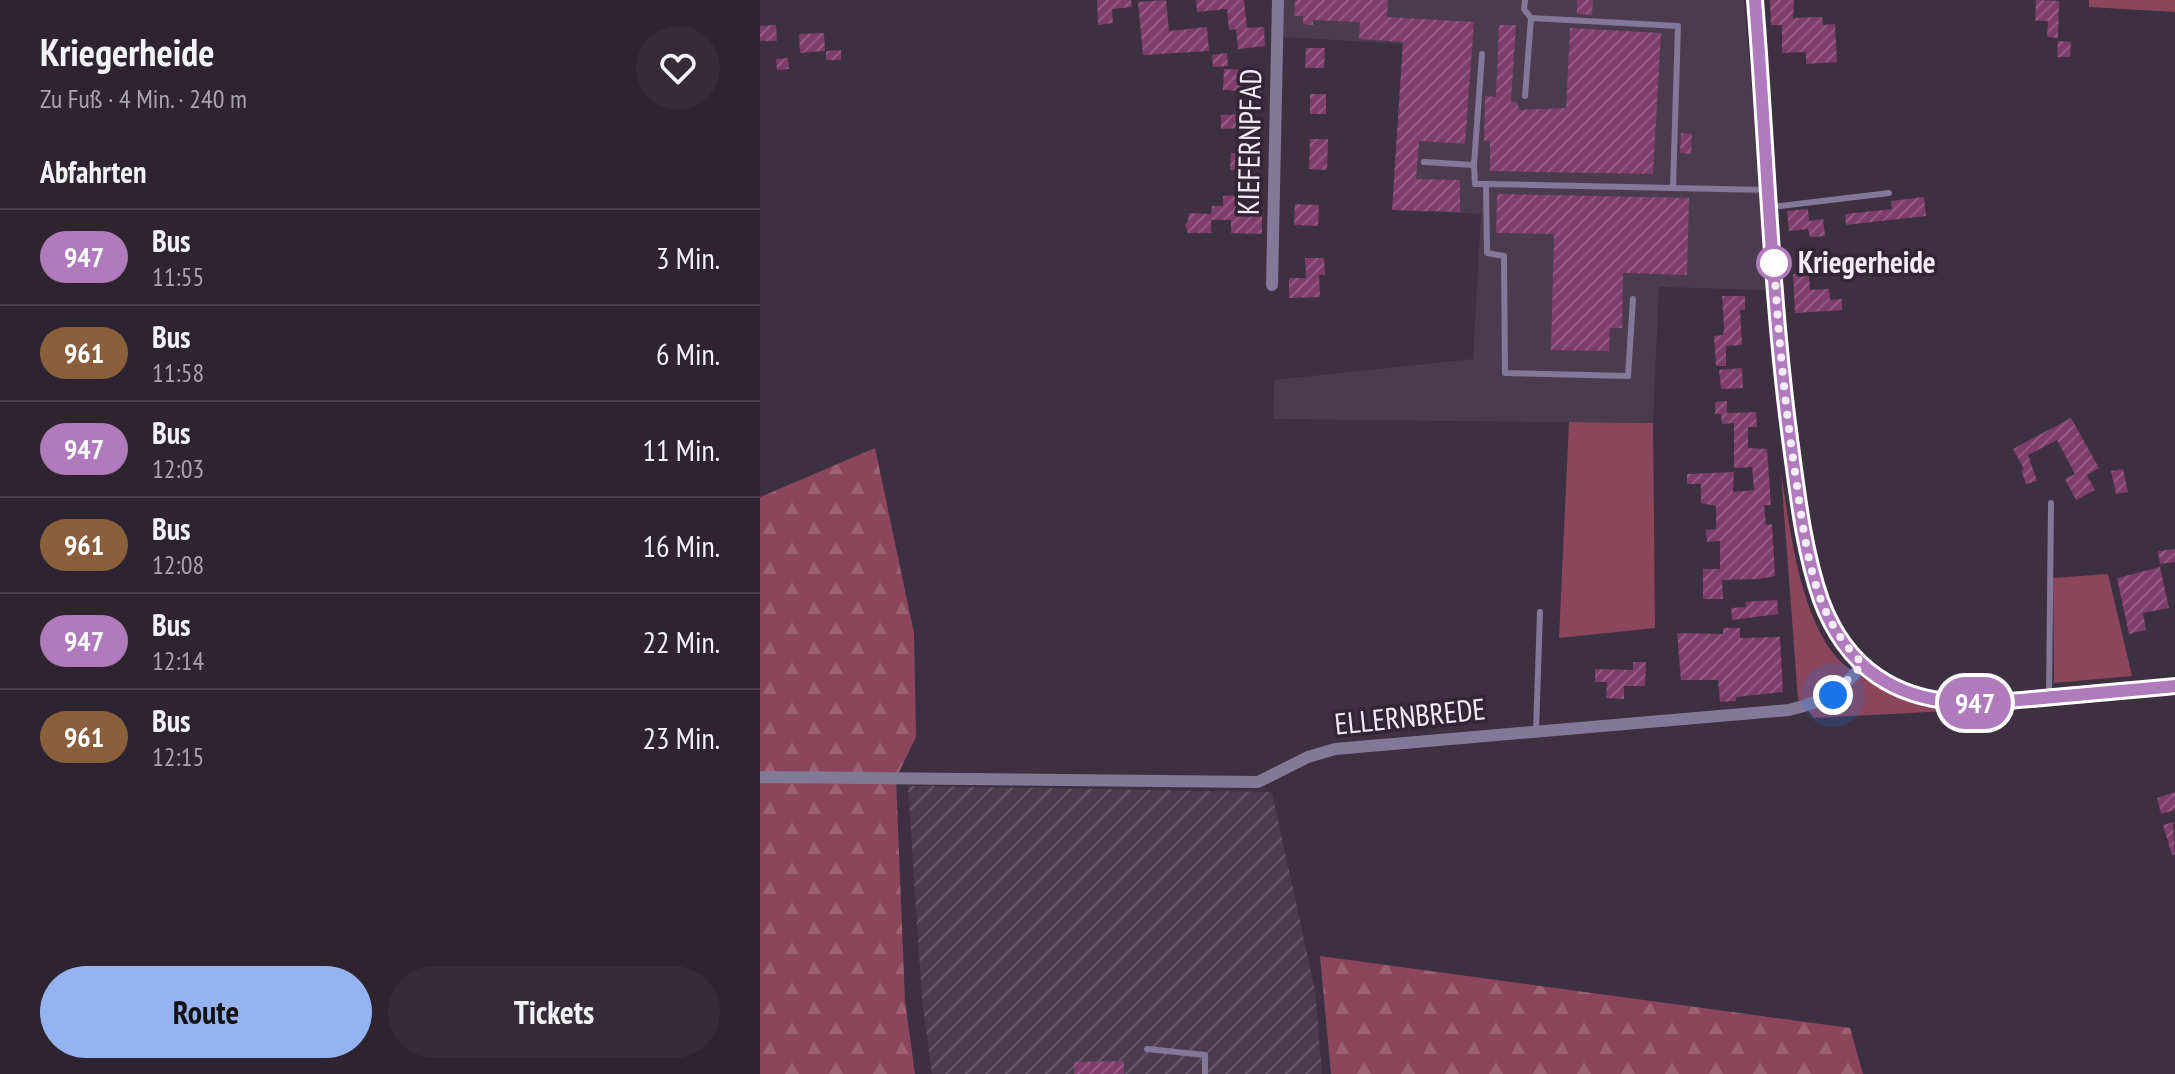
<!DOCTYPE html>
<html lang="de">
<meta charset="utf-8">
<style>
:root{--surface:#2e2430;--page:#362c38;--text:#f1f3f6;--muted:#a7a4ab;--line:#49414c;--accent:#95b2f1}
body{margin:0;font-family:"PT Sans Narrow",sans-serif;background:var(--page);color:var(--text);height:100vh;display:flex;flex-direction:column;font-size:30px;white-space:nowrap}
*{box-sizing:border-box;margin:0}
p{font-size:26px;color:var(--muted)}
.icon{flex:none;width:44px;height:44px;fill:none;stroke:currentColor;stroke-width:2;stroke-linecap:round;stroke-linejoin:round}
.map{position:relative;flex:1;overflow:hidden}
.panel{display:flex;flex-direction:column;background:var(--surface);width:760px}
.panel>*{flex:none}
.badge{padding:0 16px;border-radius:26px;font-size:28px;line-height:52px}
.you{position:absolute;width:40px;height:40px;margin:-20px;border:6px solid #fff;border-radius:50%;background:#1a73e8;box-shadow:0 0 0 12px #1a73e833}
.map>.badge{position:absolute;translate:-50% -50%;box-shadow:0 0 0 4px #fff}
h2{padding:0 40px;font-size:30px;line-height:72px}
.round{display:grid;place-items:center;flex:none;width:84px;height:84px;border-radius:42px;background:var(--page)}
.overview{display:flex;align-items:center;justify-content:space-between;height:136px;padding:0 40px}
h1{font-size:38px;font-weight:800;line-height:60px}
.cta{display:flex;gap:16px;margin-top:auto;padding:16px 40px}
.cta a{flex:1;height:92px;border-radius:48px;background:var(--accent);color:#111;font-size:32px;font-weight:800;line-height:92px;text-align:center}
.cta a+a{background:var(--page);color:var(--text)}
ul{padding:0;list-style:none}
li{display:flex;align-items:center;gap:24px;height:96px;padding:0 40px;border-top:2px solid var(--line)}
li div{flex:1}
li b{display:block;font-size:30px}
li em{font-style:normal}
li .badge{min-width:88px;font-weight:700;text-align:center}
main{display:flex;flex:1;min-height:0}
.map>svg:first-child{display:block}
</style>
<main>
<section class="panel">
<div class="overview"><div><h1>Kriegerheide</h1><p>Zu Fuß · 4 Min. · 240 m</p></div><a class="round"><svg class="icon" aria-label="heart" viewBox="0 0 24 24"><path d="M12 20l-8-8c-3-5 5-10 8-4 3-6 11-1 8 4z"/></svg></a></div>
<h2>Abfahrten</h2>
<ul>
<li><span class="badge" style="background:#b07bbd;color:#fff">947</span><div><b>Bus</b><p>11:55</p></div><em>3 Min.</em></li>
<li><span class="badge" style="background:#8b5e3c;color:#fff">961</span><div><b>Bus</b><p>11:58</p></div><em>6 Min.</em></li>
<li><span class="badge" style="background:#b07bbd;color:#fff">947</span><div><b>Bus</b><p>12:03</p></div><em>11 Min.</em></li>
<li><span class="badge" style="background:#8b5e3c;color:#fff">961</span><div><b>Bus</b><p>12:08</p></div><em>16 Min.</em></li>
<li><span class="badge" style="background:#b07bbd;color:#fff">947</span><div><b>Bus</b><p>12:14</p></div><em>22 Min.</em></li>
<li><span class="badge" style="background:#8b5e3c;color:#fff">961</span><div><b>Bus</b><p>12:15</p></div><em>23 Min.</em></li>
</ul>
<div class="cta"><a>Route</a><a>Tickets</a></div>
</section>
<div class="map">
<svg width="1415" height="1074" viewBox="0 0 1415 1074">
<defs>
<pattern id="industrial-furrows" width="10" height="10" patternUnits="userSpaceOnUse" patternTransform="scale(2)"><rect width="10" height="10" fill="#4a3b4e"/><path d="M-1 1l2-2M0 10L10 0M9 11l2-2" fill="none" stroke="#655868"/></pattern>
<pattern id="forest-firs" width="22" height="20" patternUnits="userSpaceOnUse" patternTransform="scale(2)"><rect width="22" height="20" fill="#8c465c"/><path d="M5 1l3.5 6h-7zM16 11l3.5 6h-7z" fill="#9d6174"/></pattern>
<pattern id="building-hatch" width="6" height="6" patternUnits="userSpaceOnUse" patternTransform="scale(2)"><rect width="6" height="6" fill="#7f3d6b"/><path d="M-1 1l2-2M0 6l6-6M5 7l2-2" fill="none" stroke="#925981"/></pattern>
</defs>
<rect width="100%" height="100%" fill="#3d3040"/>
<path fill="#4a3b4e" d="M523 0H984L1009 290 899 287 893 423 513 419 514 380 713 359 721 214 632 210 643 44 523 37Z"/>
<path fill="url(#industrial-furrows)" d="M148 786 512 792 555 990 562 1074H172L162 998Z"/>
<path fill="#8c465c" d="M1329 0H1415V12L1329 7Z
M809 422 893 423 895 628 799 638Z
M1021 473C1030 528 1041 631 1087 667 1114 689 1154 699 1187 711L1054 718 1038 699Z
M1348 574 1372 676 1294 683 1293 578Z"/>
<path fill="url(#forest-firs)" d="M115 448 154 633 156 737 136 778 145 1001 155 1074H0V497Z
M560 956 1090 1028 1103 1074H571Z"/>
<path fill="url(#building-hatch)" d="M337 0H371L372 7 352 9 353 23 338 25Z
M406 0 409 31 447 27 449 51 383 55 378 2Z
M436 0H484L487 28 504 27 505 46 478 49 476 29 469 30 467 9 437 12Z
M535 0H628L627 17 714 22 705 144 659 141 656 179 700 180V212L632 210 643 42 599 39 600 22 553 20V25L543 24V16H534Z
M817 0H833L832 15 817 14Z
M1010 0H1034L1033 18 1062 17 1063 25 1075 24 1077 62 1046 64V52L1022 53V25H1011Z
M1276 0 1299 1 1298 38 1287 37 1288 21H1275Z
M16 25 17 41H0V26Z
M739 25H756L751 102H757L759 110 806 108 810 28 901 33 893 174 730 171V141H724L725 96 736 97Z
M64 33 65 51 40 53 39 34Z
M1298 41 1311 42 1310 57H1297Z
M546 48H565L564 68H545Z
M81 50V60H66V51Z
M467 53 468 66 453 67 452 55Z
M28 58 29 69 17 70 16 59Z
M464 69 503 71 502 92 463 90Z
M550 94H566V114H550Z
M484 114V128L461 129V115Z
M921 133 932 134 931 154 920 153Z
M550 139H568L567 170 549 169Z
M471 153 500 155 499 170H470Z
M737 194 929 198 927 275 863 273 862 328H850L849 351 791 350 794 234 736 233Z
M477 195 476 208 502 212V234L471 233V220H451V233H428L425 225 428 221 429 213 451 214 452 206H463V196Z
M1164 197 1166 216 1086 225 1085 214 1132 209 1131 201Z
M535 204 559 205 558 226 534 225Z
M1048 209 1049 221 1063 219 1065 236 1050 237 1048 229 1029 231 1027 211Z
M545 258H564L565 275H559L560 297 529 298V278H546Z
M1049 273 1050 290 1069 289 1070 300 1082 299V310L1035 313 1033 274Z
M962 296H985V310H980L982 345 966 346V366H956L954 336 963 335 964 328Z
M982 368 983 388 961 389 959 370Z
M967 401V413L996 412 997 427H988V448L1007 449 1011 505H1004L1006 525 1012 524 1015 576 999 579 962 580 963 599H943V569H960V541L947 542 946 530 956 529V506L941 503V484H927V474L974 472 973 492 994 490 992 467 974 468V423L962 424 961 414H955V402Z
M1311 418 1339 468 1327 475 1335 490 1316 500 1305 479 1315 474 1297 440 1268 455 1277 481 1266 484 1261 470 1264 469 1253 449Z
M1363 469 1368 492 1356 494 1351 471Z
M1415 549V562L1400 564 1398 551Z
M1400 567 1409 608 1383 613 1386 630 1369 634 1357 578Z
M1017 600 1018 614 972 620 971 608 986 607 985 602Z
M963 628H980V638L1020 637 1023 692 976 697V701L960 702 958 680H921L917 633 963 634Z
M873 662H886L885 686H864V699L846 698 847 682H835V669L873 670Z
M1415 792V810L1401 814 1397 798Z
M1413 822 1415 854 1412 855 1403 825Z
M364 1061V1074H314V1062Z"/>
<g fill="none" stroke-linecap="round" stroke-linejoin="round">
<path stroke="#827898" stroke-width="6" d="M765 0 764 9 771 18 918 26 913 187
M765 96 771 18
M664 162 714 165 722 54
M714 165 715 184H726
M1011 207 1129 193
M873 299 868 376 745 373 744 256 727 253 726 184 1006 190
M1289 696 1291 503
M776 731 780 612
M387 1049 445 1055V1074"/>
<path stroke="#827898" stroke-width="12" d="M512 285 518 0
M0 777 498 782 548 757 575 749 1029 710C1065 701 1080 693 1103 664"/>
<path stroke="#827898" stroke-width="14" d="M995 0C1007 148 1010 299 1031 446 1038 498 1044 551 1061 600 1072 630 1091 659 1118 677 1173 714 1239 702 1301 696 1339 693 1377 690 1415 686"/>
</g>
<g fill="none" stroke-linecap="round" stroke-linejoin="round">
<g stroke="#fff" stroke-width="18">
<path id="line" d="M995 0C1007 149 1011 299 1031 446 1038 498 1044 551 1061 600 1072 630 1091 659 1118 677 1171 713 1235 702 1294 697 1335 693 1375 690 1415 686"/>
</g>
<use href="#line" stroke="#b07bbd" stroke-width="12"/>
<path stroke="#f3ebf5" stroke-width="8" stroke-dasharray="0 14.4" d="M1014 263V260C1018 334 1025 406 1036 479 1042 520 1047 564 1062 603 1072 627 1085 646 1103 664L1073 695"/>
</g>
<circle fill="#fff" stroke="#b07bbd" stroke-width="4" cx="1014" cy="263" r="16"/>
<g text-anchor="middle" stroke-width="7" stroke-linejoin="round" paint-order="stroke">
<g font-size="30" fill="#f3ebf5" stroke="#322635">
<text transform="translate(490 142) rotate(-89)" y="10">KIEFERNPFAD</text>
<text transform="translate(650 717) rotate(-6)" y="10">ELLERNBREDE</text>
</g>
<g font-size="30" font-weight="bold" fill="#f3ebf5" stroke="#322635" text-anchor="start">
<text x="1038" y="273">Kriegerheide</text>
</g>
</g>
</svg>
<div class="you" style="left:1073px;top:695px"></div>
<b class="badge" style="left:1215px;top:703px;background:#b07bbd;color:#fff">947</b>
</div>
</main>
